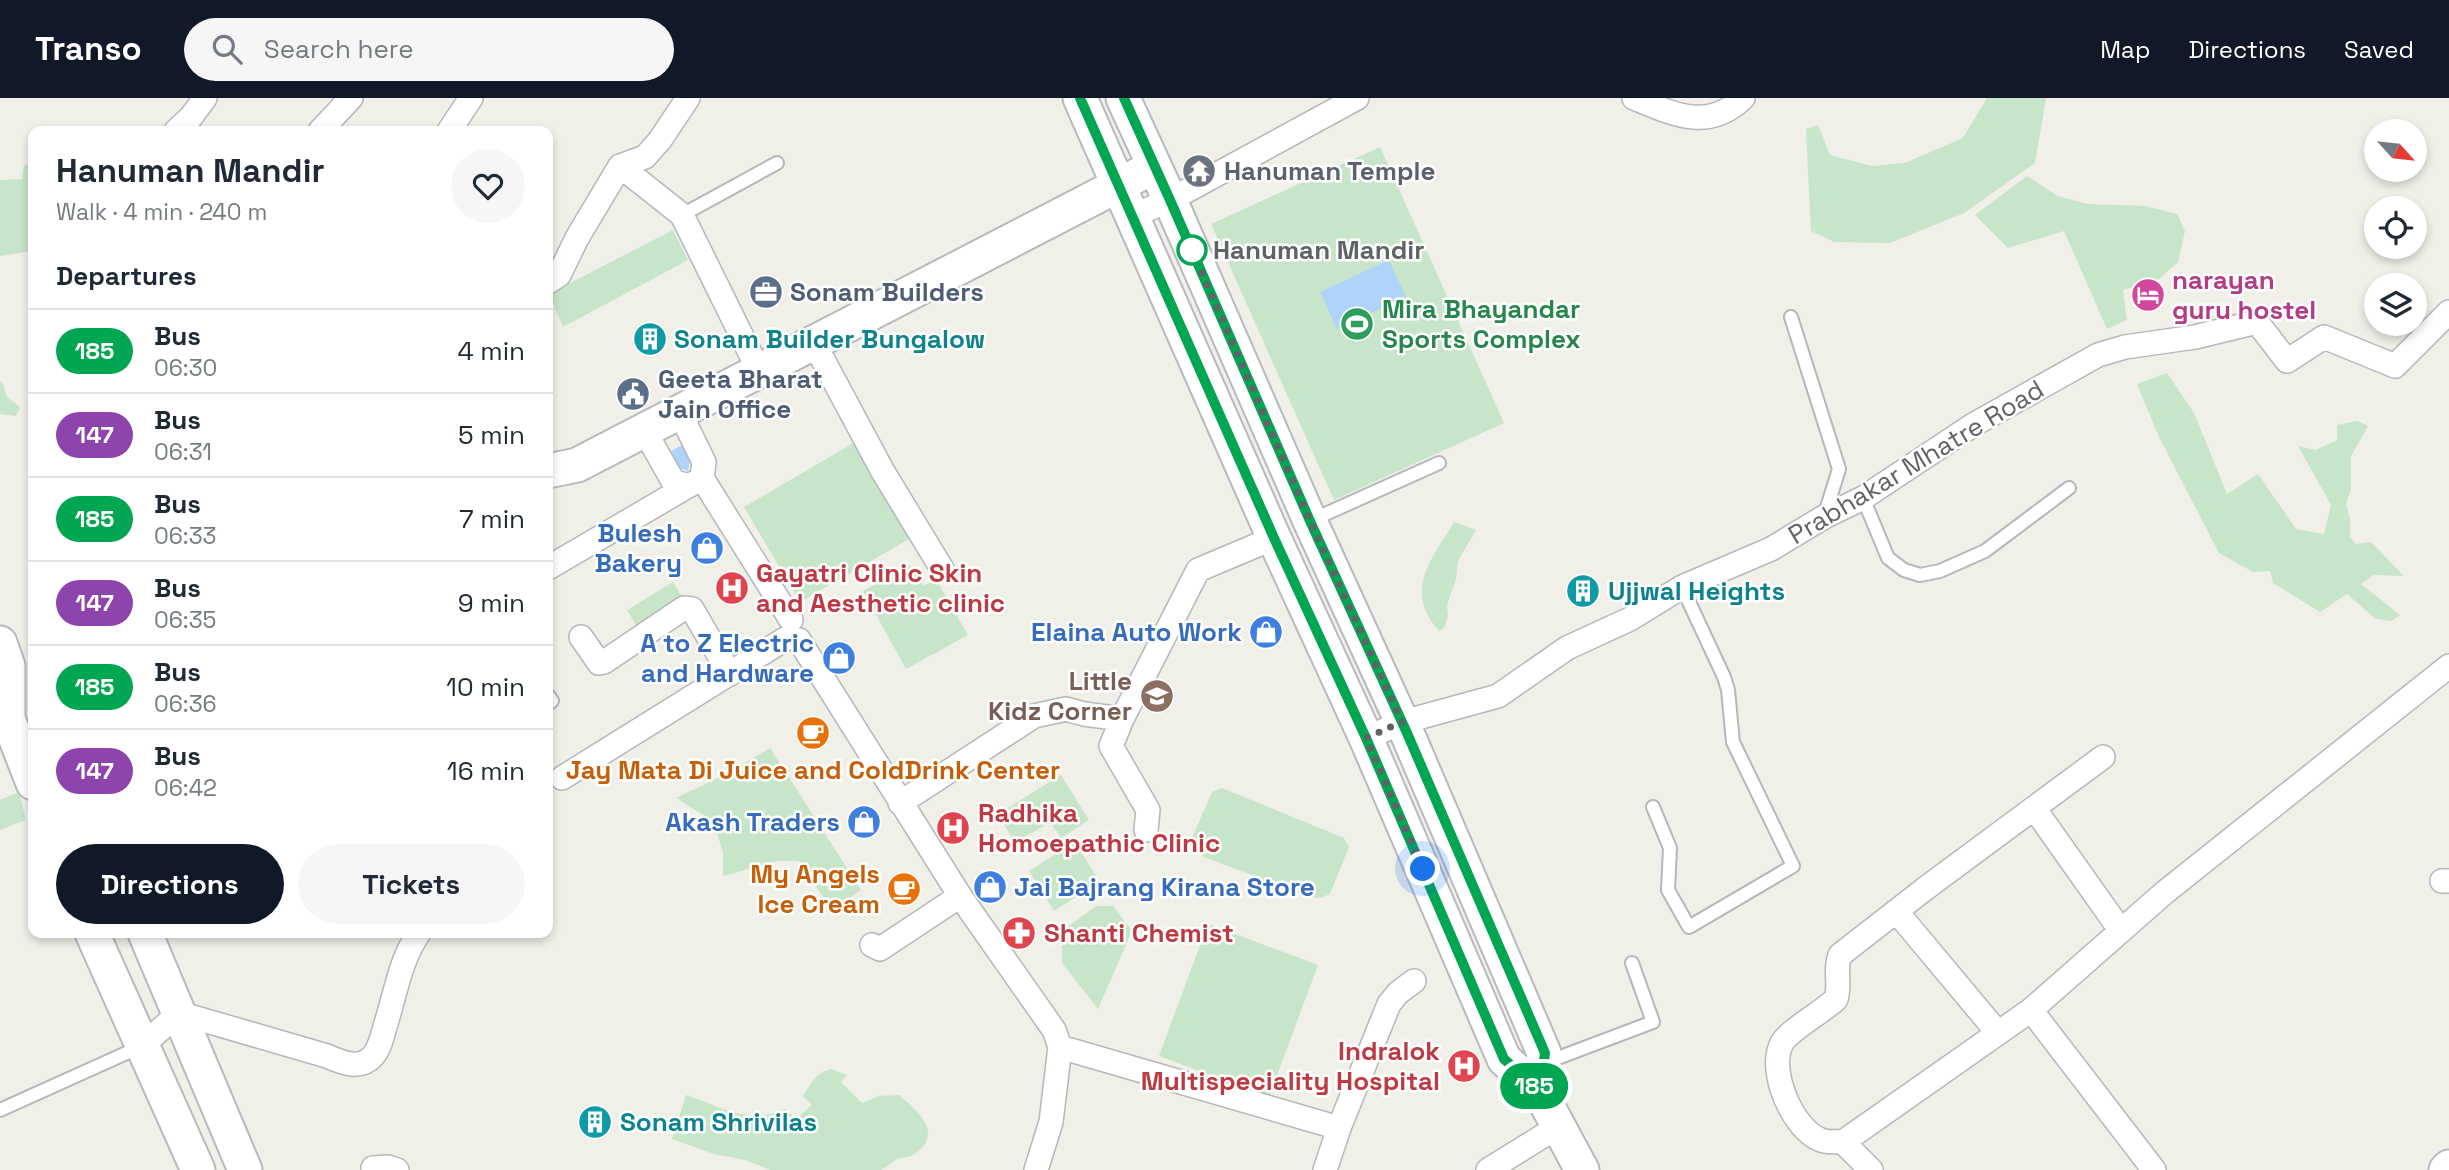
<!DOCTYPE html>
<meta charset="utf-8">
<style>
:root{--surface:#fff;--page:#f6f6f7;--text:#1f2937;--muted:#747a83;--line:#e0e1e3;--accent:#111827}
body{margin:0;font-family:"Space Grotesk",sans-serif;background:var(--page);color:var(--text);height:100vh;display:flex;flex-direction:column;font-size:26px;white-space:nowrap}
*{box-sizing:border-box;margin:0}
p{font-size:23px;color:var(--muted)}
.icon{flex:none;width:38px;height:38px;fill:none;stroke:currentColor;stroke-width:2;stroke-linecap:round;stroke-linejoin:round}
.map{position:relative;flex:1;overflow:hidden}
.drawer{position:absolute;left:28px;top:28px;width:525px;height:812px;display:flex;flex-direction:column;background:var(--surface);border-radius:14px;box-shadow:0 4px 10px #0003}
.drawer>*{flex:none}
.badge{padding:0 14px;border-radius:23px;font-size:24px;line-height:46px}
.needle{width:46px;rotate:117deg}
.buttons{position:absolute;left:2364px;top:21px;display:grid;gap:14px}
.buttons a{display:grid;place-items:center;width:63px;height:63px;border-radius:50%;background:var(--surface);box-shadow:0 4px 10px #0003;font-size:35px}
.you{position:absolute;width:35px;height:35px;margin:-18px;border:5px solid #fff;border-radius:50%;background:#1a73e8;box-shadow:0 0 0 10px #1a73e833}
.map>.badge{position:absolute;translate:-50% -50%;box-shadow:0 0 0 4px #fff}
h2{padding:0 28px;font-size:26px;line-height:63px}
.round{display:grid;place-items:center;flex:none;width:74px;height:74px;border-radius:37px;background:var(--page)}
.head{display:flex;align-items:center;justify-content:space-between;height:119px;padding:0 28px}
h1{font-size:33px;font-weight:800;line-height:52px}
.cta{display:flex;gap:14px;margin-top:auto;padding:14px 28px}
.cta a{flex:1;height:80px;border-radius:42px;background:var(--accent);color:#fff;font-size:28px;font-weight:800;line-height:80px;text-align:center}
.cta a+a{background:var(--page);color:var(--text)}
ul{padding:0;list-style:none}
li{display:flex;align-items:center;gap:21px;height:84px;padding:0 28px;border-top:2px solid var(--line)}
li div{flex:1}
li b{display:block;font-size:26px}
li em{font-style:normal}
li .badge{min-width:77px;font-weight:700;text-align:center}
header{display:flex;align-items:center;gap:42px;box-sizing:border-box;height:98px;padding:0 35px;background:var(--accent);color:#fff}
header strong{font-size:33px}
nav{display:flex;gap:38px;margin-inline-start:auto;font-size:24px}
.search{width:490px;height:63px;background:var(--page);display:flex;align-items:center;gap:18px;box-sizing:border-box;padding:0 24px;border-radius:38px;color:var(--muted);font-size:26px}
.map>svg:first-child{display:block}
</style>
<header>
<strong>Transo</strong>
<div class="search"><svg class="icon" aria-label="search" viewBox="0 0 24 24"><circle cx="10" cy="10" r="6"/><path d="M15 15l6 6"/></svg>Search here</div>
<nav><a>Map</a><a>Directions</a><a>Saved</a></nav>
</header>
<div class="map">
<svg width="2449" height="1072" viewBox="0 0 2449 1072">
<rect width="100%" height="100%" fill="#f0efe8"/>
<path fill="#c7e5c9" d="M1987 0H2046L2035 65 1964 115 1890 145 1834 144 1811 133 1806 31 1818 27 1830 57 1872 68 1905 65 1963 40Z
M1380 49 1504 325 1334 402 1211 126Z
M33 66V153L0 158V82L22 81 24 67Z
M2027 78 2058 98 2087 106 2146 108 2177 116 2185 133 2178 164 2159 181 2123 192 2127 222 2107 231 2064 133 2008 150 1975 117Z
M673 132 688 162 563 229 549 196Z
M2167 275 2194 315 2227 396 2258 376 2296 431 2324 436 2331 407 2298 348 2316 352 2337 342V327L2357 323 2368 328 2351 358V391L2346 406 2350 422V439L2356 446 2371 444 2404 478 2374 477 2361 486 2400 517 2391 523 2376 521 2347 496 2320 514 2273 485 2270 473 2253 474 2219 455 2159 339 2137 286Z
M0 283 3 286 7 299 20 309 16 318 0 316Z
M857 343 911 440 800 504 744 409Z
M1454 424 1476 432 1458 463 1456 481 1447 507 1448 518 1444 530 1439 533C1403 492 1431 463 1454 424Z
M910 467 924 488 936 481 968 537 906 571 863 493Z
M673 484 693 517 647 545 627 512Z
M770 650 861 792 832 812 799 763H778L723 778V754L713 723 676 700 724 677Z
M1061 677 1089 722 1061 740 1050 724 1015 745 998 716Z
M1222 690 1344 740 1349 749 1330 796 1320 800 1310 799 1204 759 1197 753 1192 740 1212 694Z
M19 694 26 722 0 732V702Z
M1075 744 1100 784 1054 813 1029 773Z
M1096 808H1113L1132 833 1098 911 1062 865V833Z
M1208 826 1318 867 1269 999 1159 958Z
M832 971 847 977 841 984 862 1005 879 998 899 997C917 1013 944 1033 916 1055 910 1060 902 1059 895 1062 890 1065 886 1070 881 1072H770L745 1062 714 1056 672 1041 686 997C721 1008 747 1028 785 1011L796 1021 812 1007 803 998C812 984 815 975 832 971Z"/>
<path fill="#afd3f9" d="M1389 162 1406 199 1337 231 1320 194Z
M682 347 690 364 688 373 680 370 671 353Z"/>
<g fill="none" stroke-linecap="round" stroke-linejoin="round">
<g stroke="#b5b7bb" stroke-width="16">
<path id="lane" d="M682 117 777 65
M1791 219 1839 371 1824 419
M1863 400 1888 460 1904 472 1920 477 1940 473 1985 453 2069 390
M1312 422 1439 365
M548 597 552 603 548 606
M1653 709 1670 750 1668 792 1689 829 1793 768 1733 644 1728 592 1724 579 1682 489
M1547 964 1653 924 1632 865
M0 1012 142 948"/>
</g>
<g stroke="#b5b7bb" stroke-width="26">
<path id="street" d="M688 0 660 42 645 59 620 68 682 117 759 273
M1634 0C1673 16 1708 34 1743 0
M176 33 191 19 205 0
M320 33 351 0
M449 33 471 0
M1134 118 1179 97 1357 0
M548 184 559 177 577 140 620 68
M814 245 882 372 942 471
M679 313 704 364 702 380 791 522
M644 332 673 383 688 388 696 384
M548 470 688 388
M581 539 599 565 604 564 684 510 692 511 730 576
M799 542 960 798 1054 932 1060 949 1051 1024 1036 1072
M1122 621 1111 648 1148 712 1146 732
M1366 640 1403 624 1498 598 1567 550 1630 521 1682 489 1771 451 1824 419 1863 400 1973 327 2098 257 2125 249 2195 239 2257 224 2287 263 2324 239 2395 268 2449 214
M562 680 785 541
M900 705 1034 618 1066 611 1084 616 1122 621 1198 472 1274 440
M2034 710 2121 833
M2442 783H2449
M1896 813 1998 935
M872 847 880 851 960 798
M2031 912 2154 1072
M143 947 179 915 327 958C341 964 360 973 373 958 381 949 383 934 387 922 396 893 401 860 419 835
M1060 949 1339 1030 1325 1072
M1339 1030 1389 906 1398 895 1414 883
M1843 1044 2031 912 2164 795 2449 568
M373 1070 388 1069 397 1072
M1488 1072 1559 1028
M1871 1072 1843 1044C1836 1043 1827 1045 1821 1042 1793 1032 1767 972 1782 945 1788 933 1824 913 1836 901 1841 886 1834 872 1840 857L1926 790 2103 659"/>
</g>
<g stroke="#b6b9be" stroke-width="37">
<path id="secondary" d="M1080 0 1274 440 1366 640 1504 961 1540 994 1544 955 1407 635 1310 423 1170 102 1123 0
M548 373 577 367 1140 76
M0 545 8 568V621L33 685
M92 835 198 1072
M145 835 245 1072
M1540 994 1582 1072
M2446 1072 2449 1069"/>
</g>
<use href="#lane" stroke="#fff" stroke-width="12"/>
<use href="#street" stroke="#fff" stroke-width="23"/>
<use href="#secondary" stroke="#fff" stroke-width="33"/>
</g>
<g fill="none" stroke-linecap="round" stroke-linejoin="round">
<g stroke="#fff" stroke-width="16">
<path id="line" d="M1080 0 1274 440 1366 640 1504 961 1540 993 1545 955 1407 635 1310 423 1170 102 1124 0"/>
</g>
<use href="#line" stroke="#00a651" stroke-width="10"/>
<path stroke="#5f6267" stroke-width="7" stroke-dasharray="0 12.6" d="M1192 152 1310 423 1402 624 1366 640 1423 771"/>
</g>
<defs>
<g id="temple-disc" transform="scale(1.75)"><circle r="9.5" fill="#6b7280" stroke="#fff"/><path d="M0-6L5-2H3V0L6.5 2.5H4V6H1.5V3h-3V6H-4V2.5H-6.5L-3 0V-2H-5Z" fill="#fff"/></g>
<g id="office-disc" transform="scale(1.75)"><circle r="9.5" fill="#5c6f8a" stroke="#fff"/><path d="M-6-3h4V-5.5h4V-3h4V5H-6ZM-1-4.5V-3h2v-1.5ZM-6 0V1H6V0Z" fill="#fff"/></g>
<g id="hotel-disc" transform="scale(1.75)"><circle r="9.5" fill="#d1479c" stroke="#fff"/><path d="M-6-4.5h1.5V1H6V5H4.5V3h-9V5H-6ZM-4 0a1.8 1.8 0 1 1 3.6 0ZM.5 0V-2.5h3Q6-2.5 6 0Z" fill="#fff"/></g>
<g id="stadium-disc" transform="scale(1.75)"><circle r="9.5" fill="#2e9e5b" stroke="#fff"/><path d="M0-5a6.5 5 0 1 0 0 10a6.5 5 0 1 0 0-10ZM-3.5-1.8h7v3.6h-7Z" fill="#fff"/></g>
<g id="building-disc" transform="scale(1.75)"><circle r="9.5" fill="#0f9aa8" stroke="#fff"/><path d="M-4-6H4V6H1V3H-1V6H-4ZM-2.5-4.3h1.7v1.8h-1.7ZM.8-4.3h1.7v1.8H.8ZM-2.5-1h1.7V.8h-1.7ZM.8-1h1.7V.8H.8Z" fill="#fff"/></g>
<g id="civic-disc" transform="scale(1.75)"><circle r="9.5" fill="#5c6f8a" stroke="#fff"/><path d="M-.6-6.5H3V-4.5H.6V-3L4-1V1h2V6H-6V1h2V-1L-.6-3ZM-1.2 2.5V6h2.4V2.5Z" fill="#fff"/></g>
<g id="shop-disc" transform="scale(1.75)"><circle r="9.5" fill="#3f7fe0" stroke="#fff"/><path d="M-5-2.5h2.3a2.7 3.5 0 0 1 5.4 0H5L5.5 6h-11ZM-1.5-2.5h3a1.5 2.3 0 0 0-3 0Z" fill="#fff"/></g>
<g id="hospital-disc" transform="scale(1.75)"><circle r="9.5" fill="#e0444e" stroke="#fff"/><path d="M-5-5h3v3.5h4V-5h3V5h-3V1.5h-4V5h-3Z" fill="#fff"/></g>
<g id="school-disc" transform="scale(1.75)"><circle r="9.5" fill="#8d6e63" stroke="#fff"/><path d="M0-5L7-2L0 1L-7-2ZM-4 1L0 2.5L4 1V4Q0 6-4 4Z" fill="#fff"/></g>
<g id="cafe-disc" transform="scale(1.75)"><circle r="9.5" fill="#e8710a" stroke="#fff"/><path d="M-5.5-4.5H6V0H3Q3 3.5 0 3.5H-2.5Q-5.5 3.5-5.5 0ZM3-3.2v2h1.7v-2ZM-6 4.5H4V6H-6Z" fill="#fff"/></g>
<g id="pharmacy-disc" transform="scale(1.75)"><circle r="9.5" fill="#e0444e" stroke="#fff"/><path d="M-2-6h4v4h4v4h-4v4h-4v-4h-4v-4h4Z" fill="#fff"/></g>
</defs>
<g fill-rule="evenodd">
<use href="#temple-disc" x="1199" y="73"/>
<use href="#office-disc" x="766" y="194"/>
<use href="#hotel-disc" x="2148" y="197"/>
<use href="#stadium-disc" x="1357" y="226"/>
<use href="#building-disc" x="650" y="241"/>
<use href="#civic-disc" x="633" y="296"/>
<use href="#shop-disc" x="707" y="450"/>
<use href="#hospital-disc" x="732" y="490"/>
<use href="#building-disc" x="1583" y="493"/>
<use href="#shop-disc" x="1266" y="534"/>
<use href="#shop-disc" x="839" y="560"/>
<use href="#school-disc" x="1157" y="598"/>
<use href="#cafe-disc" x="813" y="635"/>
<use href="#shop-disc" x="864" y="724"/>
<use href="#hospital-disc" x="953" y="730"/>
<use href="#shop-disc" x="990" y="789"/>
<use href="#cafe-disc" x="904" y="791"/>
<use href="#pharmacy-disc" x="1019" y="835"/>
<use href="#hospital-disc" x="1464" y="968"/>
<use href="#building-disc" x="595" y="1024"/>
</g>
<circle fill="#fff" stroke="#00a651" stroke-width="3.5" cx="1192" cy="152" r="14"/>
<g text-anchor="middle" stroke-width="5" stroke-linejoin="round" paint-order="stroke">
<g font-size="26" font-weight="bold" fill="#5b616d" stroke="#fff" text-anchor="start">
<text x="1224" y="82">Hanuman Temple</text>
</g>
<g font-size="26" font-weight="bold" fill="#5f6267" stroke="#fff" text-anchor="start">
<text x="1213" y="161">Hanuman Mandir</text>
</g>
<g font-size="26" font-weight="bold" fill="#b23c85" stroke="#fff" text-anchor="start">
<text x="2172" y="191">narayan<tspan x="2172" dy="30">guru hostel</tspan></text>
</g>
<g font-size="26" font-weight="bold" fill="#4e5e75" stroke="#fff" text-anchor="start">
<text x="790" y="203">Sonam Builders</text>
<text x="658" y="290">Geeta Bharat<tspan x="658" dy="30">Jain Office</tspan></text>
</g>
<g font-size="26" font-weight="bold" fill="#27864d" stroke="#fff" text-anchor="start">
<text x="1382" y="220">Mira Bhayandar<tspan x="1382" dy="30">Sports Complex</tspan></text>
</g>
<g font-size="26" font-weight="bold" fill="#0d838f" stroke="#fff" text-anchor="start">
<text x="674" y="250">Sonam Builder Bungalow</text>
<text x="1608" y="502">Ujjwal Heights</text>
<text x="620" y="1033">Sonam Shrivilas</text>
</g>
<g font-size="26" fill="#5f6267" stroke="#fff">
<text transform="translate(1916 364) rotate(-31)" y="9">Prabhakar Mhatre Road</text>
</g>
<g font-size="26" font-weight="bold" fill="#366cbe" stroke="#fff" text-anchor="end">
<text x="682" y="444">Bulesh<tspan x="682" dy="30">Bakery</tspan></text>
<text x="1242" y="543">Elaina Auto Work</text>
<text x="814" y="554">A to Z Electric<tspan x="814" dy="30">and Hardware</tspan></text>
<text x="840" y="733">Akash Traders</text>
<text x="1014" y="798" text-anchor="start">Jai Bajrang Kirana Store</text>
</g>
<g font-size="26" font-weight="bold" fill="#be3a42" stroke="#fff" text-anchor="start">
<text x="756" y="484">Gayatri Clinic Skin<tspan x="756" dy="30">and Aesthetic clinic</tspan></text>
<text x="978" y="724">Radhika<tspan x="978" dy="30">Homoepathic Clinic</tspan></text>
<text x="1044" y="844">Shanti Chemist</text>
<text x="1440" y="962" text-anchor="end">Indralok<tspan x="1440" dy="30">Multispeciality Hospital</tspan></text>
</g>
<g font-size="26" font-weight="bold" fill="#785e54" stroke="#fff" text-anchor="end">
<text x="1132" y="592">Little<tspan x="1132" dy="30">Kidz Corner</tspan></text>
</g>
<g font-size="26" font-weight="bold" fill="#c56008" stroke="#fff">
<text x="813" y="681">Jay Mata Di Juice and ColdDrink Center</text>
<text x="880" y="785" text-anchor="end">My Angels<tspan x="880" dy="30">Ice Cream</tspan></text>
</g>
</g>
</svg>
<div class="buttons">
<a><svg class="needle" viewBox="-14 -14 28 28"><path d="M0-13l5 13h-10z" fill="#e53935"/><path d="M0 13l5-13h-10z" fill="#747a83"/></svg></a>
<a><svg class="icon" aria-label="locate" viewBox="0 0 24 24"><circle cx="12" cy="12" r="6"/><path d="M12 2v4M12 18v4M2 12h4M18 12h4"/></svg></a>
<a><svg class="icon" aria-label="layers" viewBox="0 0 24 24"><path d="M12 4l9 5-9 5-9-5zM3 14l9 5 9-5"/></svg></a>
</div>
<div class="you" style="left:1423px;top:771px"></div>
<b class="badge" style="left:1534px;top:988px;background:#00a651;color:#fff">185</b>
<section class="drawer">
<div class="head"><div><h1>Hanuman Mandir</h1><p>Walk · 4 min · 240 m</p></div><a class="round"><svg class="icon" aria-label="heart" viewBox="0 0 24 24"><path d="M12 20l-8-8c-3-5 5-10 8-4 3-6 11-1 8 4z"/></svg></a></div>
<h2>Departures</h2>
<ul>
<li><span class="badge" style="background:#00a651;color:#fff">185</span><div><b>Bus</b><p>06:30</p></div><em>4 min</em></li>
<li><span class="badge" style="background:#8e44ad;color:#fff">147</span><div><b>Bus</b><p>06:31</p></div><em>5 min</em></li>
<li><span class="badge" style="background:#00a651;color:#fff">185</span><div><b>Bus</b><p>06:33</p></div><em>7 min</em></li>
<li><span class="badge" style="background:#8e44ad;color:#fff">147</span><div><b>Bus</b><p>06:35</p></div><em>9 min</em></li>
<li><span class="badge" style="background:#00a651;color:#fff">185</span><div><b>Bus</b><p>06:36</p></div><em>10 min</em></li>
<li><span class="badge" style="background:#8e44ad;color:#fff">147</span><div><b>Bus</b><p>06:42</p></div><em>16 min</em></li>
</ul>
<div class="cta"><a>Directions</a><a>Tickets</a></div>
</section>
</div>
